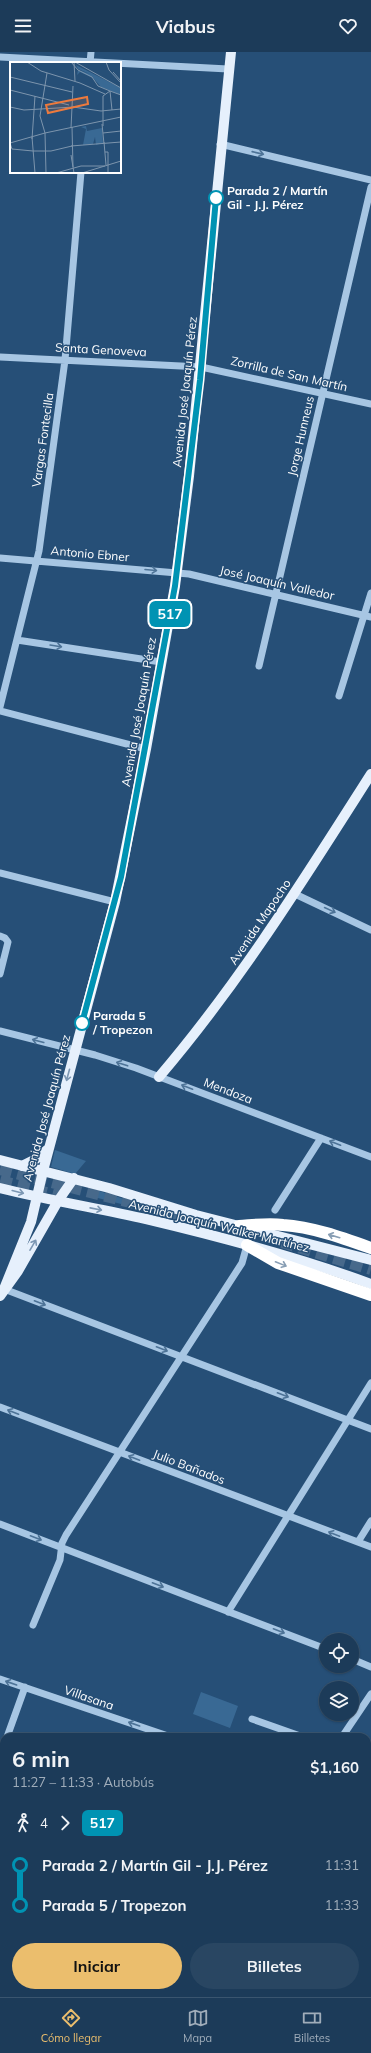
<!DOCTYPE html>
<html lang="es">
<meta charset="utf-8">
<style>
:root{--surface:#1c3b59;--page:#294662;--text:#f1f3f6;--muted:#a0adba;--line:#3a556f;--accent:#ebbe6d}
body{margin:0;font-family:Mulish,sans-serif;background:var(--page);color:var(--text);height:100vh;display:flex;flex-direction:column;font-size:15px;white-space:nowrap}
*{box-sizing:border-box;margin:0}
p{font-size:13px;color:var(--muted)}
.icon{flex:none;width:22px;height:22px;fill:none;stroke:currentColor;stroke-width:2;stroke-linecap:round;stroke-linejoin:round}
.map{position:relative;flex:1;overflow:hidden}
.side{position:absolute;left:0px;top:1681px;width:371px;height:264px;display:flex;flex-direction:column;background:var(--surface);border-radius:12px 12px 0 0;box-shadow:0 1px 3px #0004,0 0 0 1px var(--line)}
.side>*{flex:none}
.badge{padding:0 8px;border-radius:6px;font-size:14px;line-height:26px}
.buttons{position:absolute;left:319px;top:1581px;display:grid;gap:8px}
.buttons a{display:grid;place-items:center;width:40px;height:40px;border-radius:50%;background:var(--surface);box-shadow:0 1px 3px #0004,0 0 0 1px var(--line);font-size:20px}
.map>.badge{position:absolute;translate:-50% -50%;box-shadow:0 0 0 2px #fff}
.legs{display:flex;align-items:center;gap:6px;height:44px;padding:0 12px;font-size:13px}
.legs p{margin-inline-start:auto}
.overview{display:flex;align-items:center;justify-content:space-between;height:68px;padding:0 12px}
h1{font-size:22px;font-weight:700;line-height:30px}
.action{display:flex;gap:8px;margin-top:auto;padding:8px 12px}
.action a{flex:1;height:46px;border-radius:24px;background:var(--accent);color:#111;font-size:16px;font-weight:700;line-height:46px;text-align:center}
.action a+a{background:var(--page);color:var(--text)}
ul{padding:0 12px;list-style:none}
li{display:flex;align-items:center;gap:14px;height:40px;font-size:15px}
li i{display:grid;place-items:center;width:6px;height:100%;margin:0 5px;background:currentColor}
li i::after{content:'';width:10px;height:10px;margin:-5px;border:3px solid;border-radius:50%;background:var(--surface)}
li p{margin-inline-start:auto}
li:first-child i{background:linear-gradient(#0000 50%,currentColor 0)}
li:last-child i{background:linear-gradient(currentColor 50%,#0000 0)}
header{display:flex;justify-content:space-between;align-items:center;height:52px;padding:0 12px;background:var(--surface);font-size:18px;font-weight:700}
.menu{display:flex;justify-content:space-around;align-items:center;height:56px;border-top:1px solid var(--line);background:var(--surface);font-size:11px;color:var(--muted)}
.menu a{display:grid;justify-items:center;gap:2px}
.menu .selected{color:var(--accent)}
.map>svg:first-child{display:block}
</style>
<header><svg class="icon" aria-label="menu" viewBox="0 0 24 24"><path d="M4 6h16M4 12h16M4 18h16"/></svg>Viabus<svg class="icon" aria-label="heart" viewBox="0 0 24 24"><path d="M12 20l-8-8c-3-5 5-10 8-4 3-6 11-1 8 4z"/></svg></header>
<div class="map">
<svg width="371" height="1945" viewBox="0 0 371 1945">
<rect width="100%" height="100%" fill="#264f77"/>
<path fill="#396994" d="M55 1098 86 1109 75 1122 51 1115Z
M96 1138 184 1166 183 1168 94 1145Z
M201 1640 238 1654 230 1676 193 1662Z"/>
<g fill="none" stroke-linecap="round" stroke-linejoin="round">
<path stroke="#47698b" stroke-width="12" stroke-dasharray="12 6" stroke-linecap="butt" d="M0 1117 189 1165
M0 1129 69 1147
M282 1190 371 1217"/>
<path stroke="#a7c6e3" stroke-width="7" d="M0 5 228 17
M90 11 91 0
M220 92 371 128
M0 305 201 315 371 352
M0 506 189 522 371 565
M17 588 161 610
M259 614 371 135
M339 644 371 541
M0 655 39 499 65 308 81 120
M0 659 146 697
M0 821 115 850
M295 842 371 878
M0 884 5 886 8 890 0 922
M0 979 95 1003 136 1016 371 1105
M275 1158 321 1086
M4 1237 371 1377
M0 1355 371 1495
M0 1472 326 1597
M358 1490 371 1469
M228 1560 371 1331
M33 1573 60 1508 62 1491 66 1483 242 1211 247 1193
M352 1607 371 1615
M0 1627 171 1685
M252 1667 303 1685
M7 1685 25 1635
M342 1685 371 1642
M0 1705 4 1694
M367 1752 371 1753
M0 1778 4 1779
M367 1904 371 1906"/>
<path stroke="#e6f0fc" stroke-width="10" d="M159 1025C240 930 304 827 371 722
M0 1108 109 1136 196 1163 371 1208
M22 1114 36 1107 48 1097
M0 1136C48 1148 97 1156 146 1167 222 1185 298 1205 371 1232
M4 1237 31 1170 43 1119 115 850 146 697 175 534 189 424 231 0
M0 1244 18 1219 58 1149 74 1126"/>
<path stroke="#fff" stroke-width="12" d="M239 1174C254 1173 269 1171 283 1173 313 1175 343 1186 371 1196
M247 1193 278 1211 371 1243"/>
</g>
<defs><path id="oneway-shaft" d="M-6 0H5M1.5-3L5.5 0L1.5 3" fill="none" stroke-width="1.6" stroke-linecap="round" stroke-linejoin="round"/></defs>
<g stroke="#4d7397">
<use href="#oneway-shaft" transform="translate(258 101) rotate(13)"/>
<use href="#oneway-shaft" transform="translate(151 518) rotate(5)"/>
<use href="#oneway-shaft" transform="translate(56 594) rotate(9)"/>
<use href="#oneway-shaft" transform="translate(330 858) rotate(25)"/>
<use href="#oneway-shaft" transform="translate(38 989) rotate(-165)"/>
<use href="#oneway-shaft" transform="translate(122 1012) rotate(-162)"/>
<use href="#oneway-shaft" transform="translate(187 1035) rotate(-159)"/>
<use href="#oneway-shaft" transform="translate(335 1091) rotate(-159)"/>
<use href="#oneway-shaft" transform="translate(40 1251) rotate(21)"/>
<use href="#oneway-shaft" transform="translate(162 1297) rotate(21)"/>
<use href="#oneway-shaft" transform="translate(283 1343) rotate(21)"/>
<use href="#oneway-shaft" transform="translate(13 1360) rotate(-159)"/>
<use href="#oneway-shaft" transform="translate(134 1406) rotate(-159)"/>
<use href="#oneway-shaft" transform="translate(334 1482) rotate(-159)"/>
<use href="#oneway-shaft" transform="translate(36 1486) rotate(21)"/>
<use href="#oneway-shaft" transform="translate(158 1533) rotate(21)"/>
<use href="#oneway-shaft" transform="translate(279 1579) rotate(21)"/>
<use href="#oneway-shaft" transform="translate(11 1631) rotate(-161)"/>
<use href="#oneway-shaft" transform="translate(134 1672) rotate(-161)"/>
</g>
<g stroke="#7c97b3">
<use href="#oneway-shaft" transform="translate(68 1023) rotate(105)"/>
<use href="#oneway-shaft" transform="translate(18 1140) rotate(14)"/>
<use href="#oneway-shaft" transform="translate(96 1157) rotate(11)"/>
<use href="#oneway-shaft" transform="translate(33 1193) rotate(-60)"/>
</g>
<g stroke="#889eb4">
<use href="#oneway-shaft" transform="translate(334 1184) rotate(-164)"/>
<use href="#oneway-shaft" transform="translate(281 1212) rotate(22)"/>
</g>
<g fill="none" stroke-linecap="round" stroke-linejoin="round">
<g stroke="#fff" stroke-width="9">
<path id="line-1" d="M82 971 121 825 175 534 200 328 216 146"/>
</g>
<use href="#line-1" stroke="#0093b3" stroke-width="6"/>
</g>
<g fill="#fff" stroke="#0093b3" stroke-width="2">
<circle cx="216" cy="146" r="7"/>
<circle cx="82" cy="971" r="7"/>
</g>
<g text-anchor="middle" stroke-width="3" stroke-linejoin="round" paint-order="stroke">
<g font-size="12" font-weight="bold" fill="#fff" stroke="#264f77" text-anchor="start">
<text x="227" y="143">Parada 2 / Martín<tspan x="227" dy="14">Gil - J.J. Pérez</tspan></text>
<text x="93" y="968">Parada 5<tspan x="93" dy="14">/ Tropezon</tspan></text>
</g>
<g font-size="12" fill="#fff" stroke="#264f77">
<text transform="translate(101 298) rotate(3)" y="4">Santa Genoveva</text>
<text transform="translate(289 322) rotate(13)" y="4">Zorrilla de San Martín</text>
<text transform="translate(185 340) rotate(-84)" y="4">Avenida José Joaquín Pérez</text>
<text transform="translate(301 384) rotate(-77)" y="4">Jorge Hunneus</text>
<text transform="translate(43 388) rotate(-82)" y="4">Vargas Fontecilla</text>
<text transform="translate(90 502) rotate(5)" y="4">Antonio Ebner</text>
<text transform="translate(277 531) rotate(13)" y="4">José Joaquín Valledor</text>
<text transform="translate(139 660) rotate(-80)" y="4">Avenida José Joaquín Pérez</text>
<text transform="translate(260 870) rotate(-56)" y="4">Avenida Mapocho</text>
<text transform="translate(228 1039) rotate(21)" y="4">Mendoza</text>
<text transform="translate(47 1056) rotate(-75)" y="4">Avenida José Joaquín Pérez</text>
<text transform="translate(219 1174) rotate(14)" y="4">Avenida Joaquín Walker Martínez</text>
<text transform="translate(189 1415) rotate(21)" y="4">Julio Bañados</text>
<text transform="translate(89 1646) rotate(19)" y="4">Villasana</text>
</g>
</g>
<g transform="translate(10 10)">
<rect width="111" height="111" fill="#264f77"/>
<path d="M66 3 111 26V33L91 25 83 16 70 10 67 13 68 8 80 12 68 7ZM76 64 77 69 92 66 93 81 86 83 85 75 83 82 73 83 76 67 71 65Z" fill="#396994"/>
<path fill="none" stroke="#7d95ad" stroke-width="1" d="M17 0 31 9 70 21 95 32M61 0 68 8 82 15 88 24 100 29 102 48M64 0 65 19M65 0 111 26M96 0 99 8 111 21M103 10 111 19M0 15 62 30M0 28 59 43M0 45 14 48 64 45M63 45 91 49 111 47M92 62 94 82M93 64V34L100 29 111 33M62 65 63 105M61 66 63 24M35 71 111 55M93 71 111 69M22 75 25 111M22 77 25 34M94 80 96 103M0 81 35 71M0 81 2 87 23 89M61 84 111 80M23 89H41L62 84M95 90H98V111M61 93 64 111M36 111 35 71 30 54 37 11M46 111 71 104H95M72 111 111 99"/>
<path fill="#ed7a3d" fill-opacity="0.15" stroke="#ed7a3d" stroke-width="2" d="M77 35 78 42 38 51 36 43Z"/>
<rect width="111" height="111" fill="none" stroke="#fff" stroke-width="2"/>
</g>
</svg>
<div class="buttons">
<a><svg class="icon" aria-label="locate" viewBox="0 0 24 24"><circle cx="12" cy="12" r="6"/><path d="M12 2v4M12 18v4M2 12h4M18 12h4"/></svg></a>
<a><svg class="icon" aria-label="layers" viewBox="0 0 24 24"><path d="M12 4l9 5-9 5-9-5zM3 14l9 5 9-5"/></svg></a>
</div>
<b class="badge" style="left:170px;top:562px;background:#0093b3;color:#fff">517</b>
<section class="side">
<div class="overview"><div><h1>6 min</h1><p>11:27 – 11:33 · Autobús</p></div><b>$1,160</b></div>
<div class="legs"><svg class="icon" aria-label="walk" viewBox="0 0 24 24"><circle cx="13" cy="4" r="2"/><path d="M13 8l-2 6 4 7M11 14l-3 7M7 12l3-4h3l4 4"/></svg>4<svg class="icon" aria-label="forward" viewBox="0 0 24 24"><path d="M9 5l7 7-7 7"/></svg><b class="badge" style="background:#0093b3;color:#fff">517</b></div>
<ul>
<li><i style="color:#0093b3"></i><b>Parada 2 / Martín Gil - J.J. Pérez</b><p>11:31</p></li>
<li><i style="color:#0093b3"></i><b>Parada 5 / Tropezon</b><p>11:33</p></li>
</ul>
<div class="action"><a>Iniciar</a><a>Billetes</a></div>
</section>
</div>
<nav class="menu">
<a class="selected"><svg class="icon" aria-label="directions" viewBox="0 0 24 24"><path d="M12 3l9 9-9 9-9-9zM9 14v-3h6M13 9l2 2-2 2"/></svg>Cómo llegar</a>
<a><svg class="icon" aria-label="map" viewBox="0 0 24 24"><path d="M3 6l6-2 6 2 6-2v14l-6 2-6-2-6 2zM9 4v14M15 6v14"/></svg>Mapa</a>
<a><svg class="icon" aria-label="tickets" viewBox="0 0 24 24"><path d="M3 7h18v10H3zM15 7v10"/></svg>Billetes</a>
</nav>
